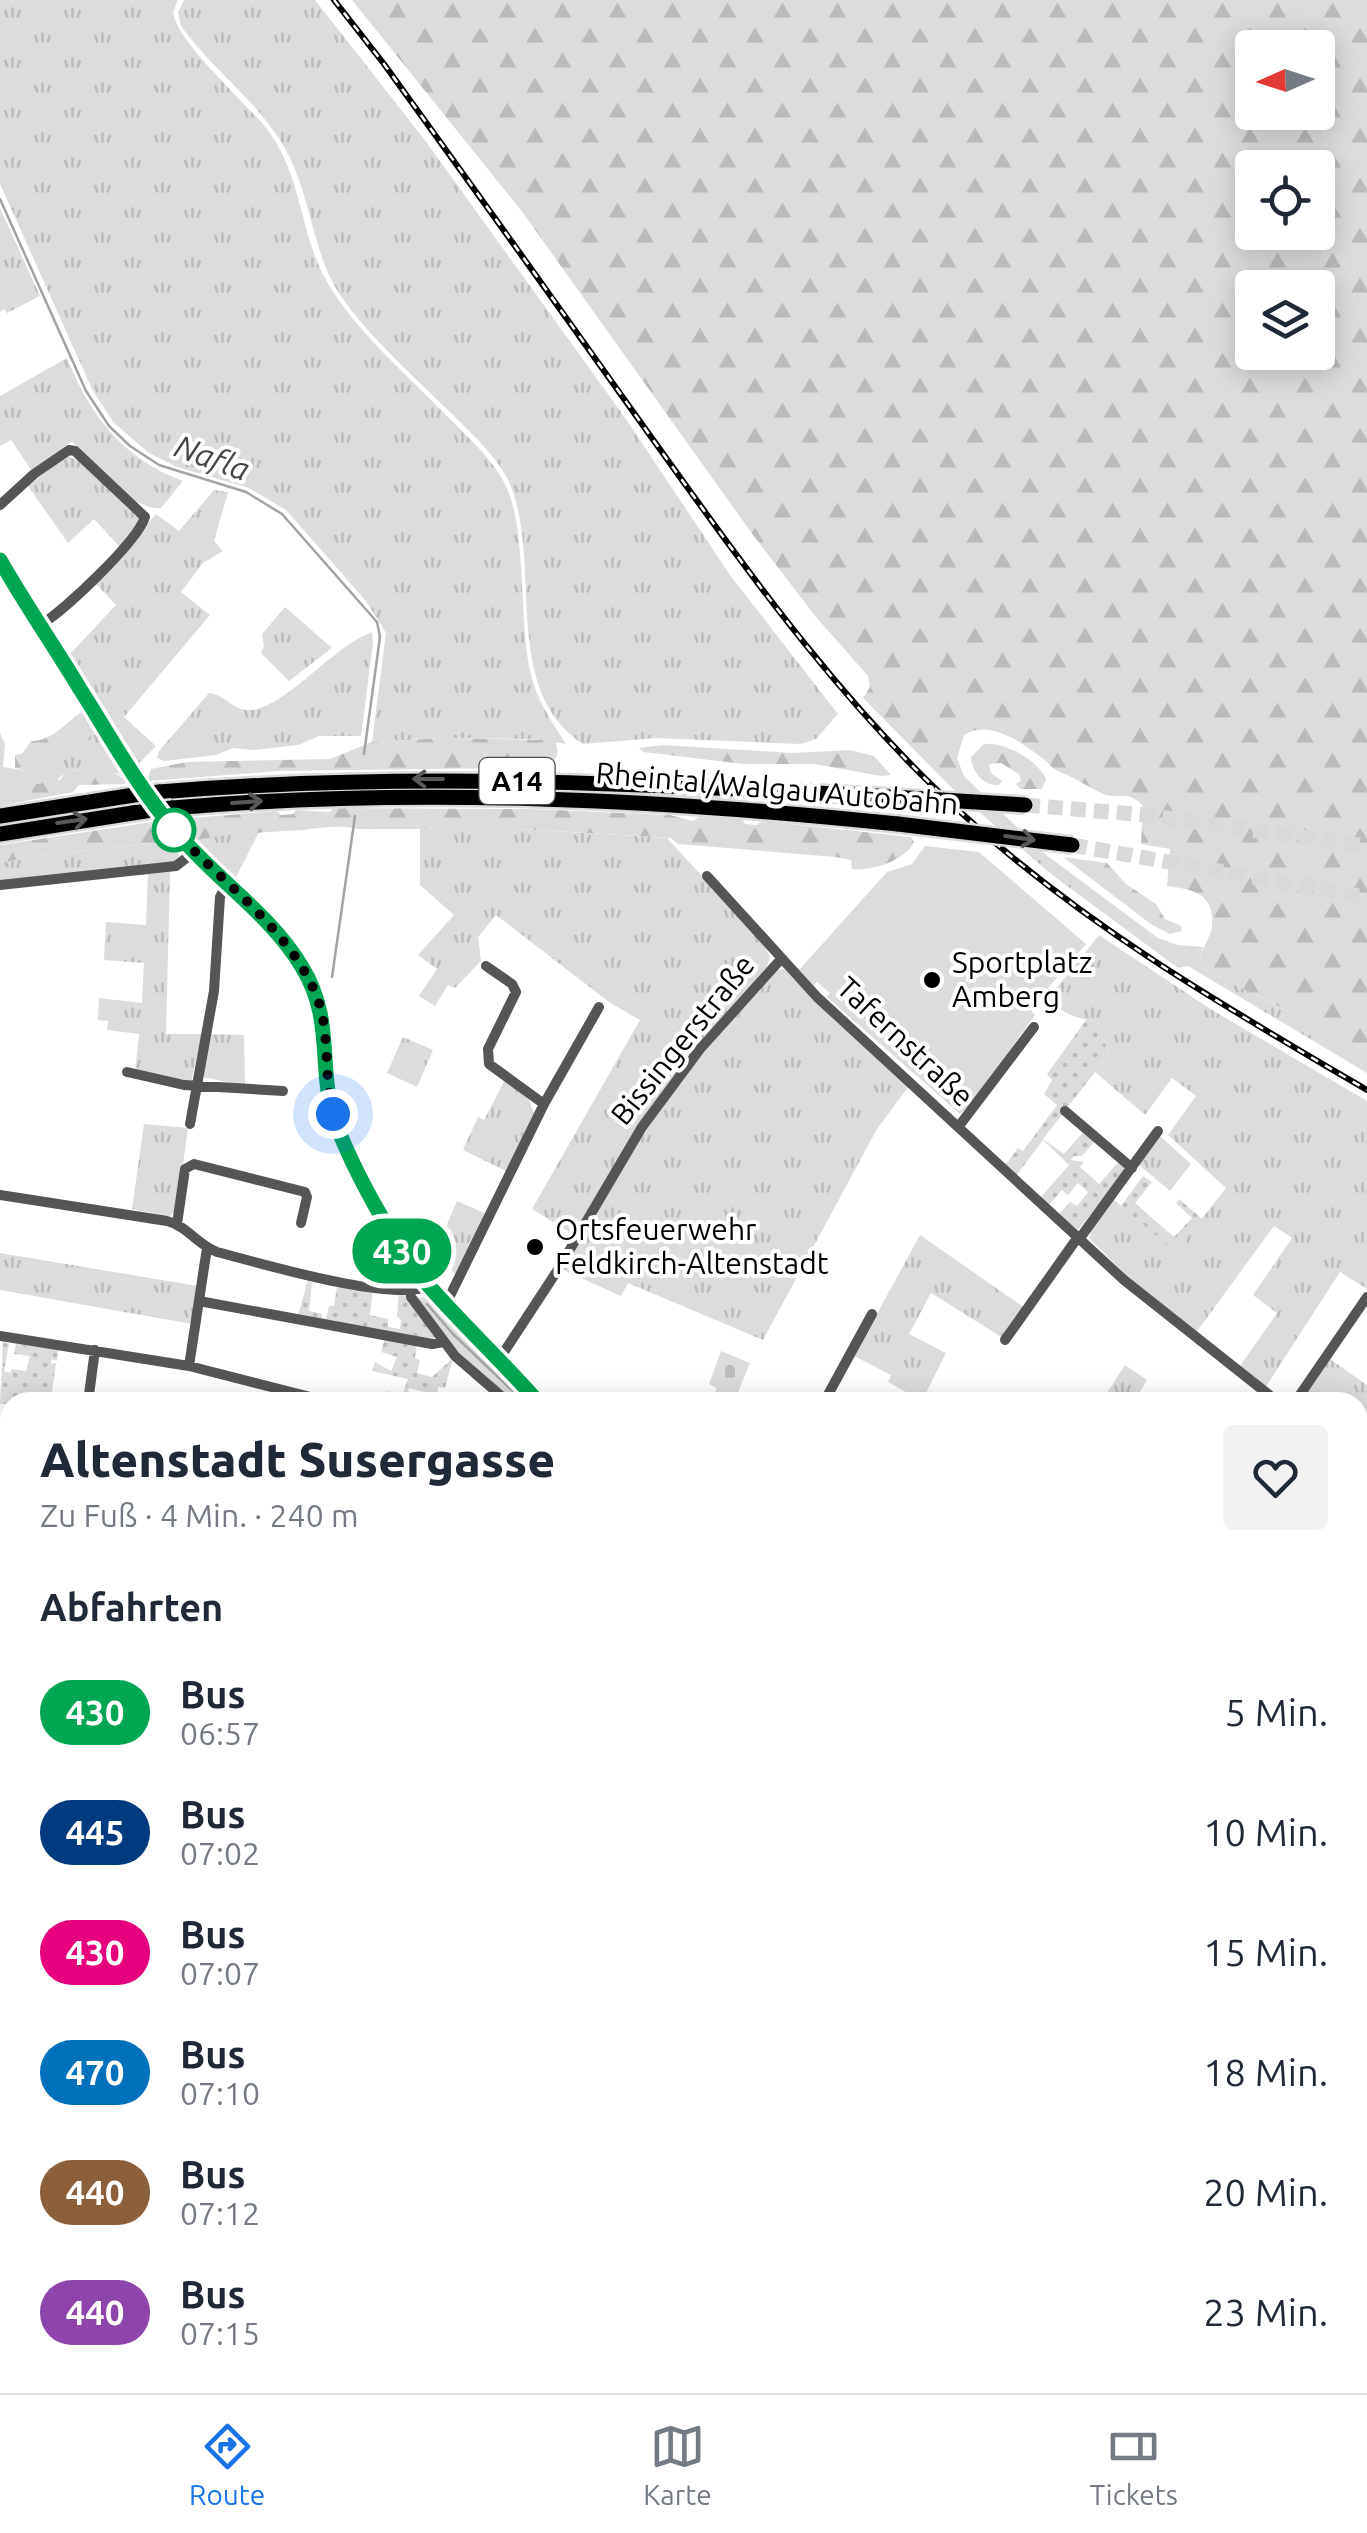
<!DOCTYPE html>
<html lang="de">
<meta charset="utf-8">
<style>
:root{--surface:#fff;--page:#f2f2f3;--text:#1f2937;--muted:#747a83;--line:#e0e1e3;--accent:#1a73e8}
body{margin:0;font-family:Ubuntu,sans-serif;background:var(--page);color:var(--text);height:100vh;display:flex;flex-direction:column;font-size:38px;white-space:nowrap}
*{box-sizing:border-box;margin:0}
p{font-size:32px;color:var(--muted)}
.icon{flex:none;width:55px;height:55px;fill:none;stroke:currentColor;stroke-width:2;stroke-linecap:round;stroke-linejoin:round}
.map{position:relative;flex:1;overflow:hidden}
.sheet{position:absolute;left:0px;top:1392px;width:1368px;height:1002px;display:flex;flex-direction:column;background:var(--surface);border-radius:30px 30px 0 0;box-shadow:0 5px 25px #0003}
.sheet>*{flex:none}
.badge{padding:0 20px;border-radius:32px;font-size:35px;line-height:65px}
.needle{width:65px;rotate:267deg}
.tools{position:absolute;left:1235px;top:30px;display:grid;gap:20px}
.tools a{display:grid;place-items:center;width:100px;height:100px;border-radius:10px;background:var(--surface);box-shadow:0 5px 25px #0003;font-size:50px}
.you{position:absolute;width:50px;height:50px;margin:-25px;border:8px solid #fff;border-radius:50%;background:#1a73e8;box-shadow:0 0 0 15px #1a73e833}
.map>.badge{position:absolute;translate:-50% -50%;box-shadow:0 0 0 5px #fff}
h2{padding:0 40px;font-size:38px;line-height:90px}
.round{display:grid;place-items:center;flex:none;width:105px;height:105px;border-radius:10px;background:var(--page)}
.head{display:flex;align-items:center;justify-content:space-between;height:170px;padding:0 40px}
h1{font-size:48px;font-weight:800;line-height:75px}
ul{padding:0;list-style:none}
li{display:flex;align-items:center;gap:30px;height:120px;padding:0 40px}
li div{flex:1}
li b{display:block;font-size:38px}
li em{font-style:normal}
li .badge{min-width:110px;font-weight:700;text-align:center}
.menu{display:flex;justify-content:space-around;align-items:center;height:140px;border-top:2px solid var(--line);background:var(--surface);font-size:28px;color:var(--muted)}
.menu a{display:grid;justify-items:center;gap:5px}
.menu .current{color:var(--accent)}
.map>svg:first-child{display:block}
</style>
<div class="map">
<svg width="1367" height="2393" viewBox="0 0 1367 2393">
<defs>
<pattern id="grass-tufts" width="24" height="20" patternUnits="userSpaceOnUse" patternTransform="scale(2.5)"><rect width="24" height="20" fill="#dcdcdc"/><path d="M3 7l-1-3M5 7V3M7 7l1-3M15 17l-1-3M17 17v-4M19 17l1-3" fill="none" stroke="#bbb"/></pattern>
<pattern id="forest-firs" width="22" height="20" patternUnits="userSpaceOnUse" patternTransform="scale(2.5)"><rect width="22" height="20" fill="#dcdcdc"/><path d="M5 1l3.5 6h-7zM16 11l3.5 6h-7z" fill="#bbb"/></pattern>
<pattern id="cemetery-stones" width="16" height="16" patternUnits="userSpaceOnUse" patternTransform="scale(2.5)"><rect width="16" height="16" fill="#dcdcdc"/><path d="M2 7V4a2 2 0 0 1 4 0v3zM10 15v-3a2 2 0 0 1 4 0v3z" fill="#bbb"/></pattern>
<pattern id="park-dots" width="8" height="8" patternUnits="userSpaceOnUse" patternTransform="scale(2.5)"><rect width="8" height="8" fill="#dcdcdc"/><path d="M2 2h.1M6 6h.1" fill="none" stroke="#bbb" stroke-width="1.8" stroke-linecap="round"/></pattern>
</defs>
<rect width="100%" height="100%" fill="#fff"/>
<path fill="url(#grass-tufts)" d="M0 0H178L173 12C177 43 245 101 267 129 304 177 299 241 332 290 364 340 414 381 455 424 473 442 492 460 504 482 528 528 518 617 530 670 535 697 551 721 566 744L535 739 446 738 372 742 386 633 366 601 286 510 249 488 177 467 149 453 113 422 92 389 0 184Z
M184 0H315L424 139 626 419 730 575 838 714 816 739 801 744 656 738 583 744C499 689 544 561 509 482 498 459 478 440 461 423 422 384 378 346 345 302 312 258 313 202 288 154 262 104 213 71 181 26L178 12Z
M0 208 40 296 7 313 5 309 0 312Z
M67 358C90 415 123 459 183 481L161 508C134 512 89 461 72 441L32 471 11 440 0 446V396Z
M66 456 78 460 139 515V522L120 547 94 519 68 543 28 486Z
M214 490 228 492 214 541 223 551 203 563 181 592 210 615 124 717 156 746 138 764 70 654 116 605 95 583 156 514 179 531Z
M285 607 332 648 289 681 261 653 264 646 262 634Z
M372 632 373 643 361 736H319L298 745 254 750 233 748 216 755 164 761 157 758 159 751 209 693C225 694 233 712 252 710 288 705 332 647 372 632Z
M90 723 122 775C109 770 84 772 68 770 52 790 22 785 0 783V733L5 744 3 767 28 771 91 728Z
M964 776 1045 854 1158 938 1178 945 1203 947 1200 958 1207 971 1367 1050V1073L1188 966 1178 968 1051 874 953 789Z
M420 829H519L667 838 759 938 770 956 767 967 698 1046 574 1235 532 1209 640 1020 609 1002 496 915 478 937 481 961 455 988 448 985 435 1006 419 996 437 969 418 955 454 915 420 885Z
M259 832 235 879 197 840 231 833Z
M167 842 180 856 176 862 0 881V863L41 855Z
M170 872 166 1034H202L191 1082 135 1072 139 1034 107 1030 108 1021 98 1020 99 998 142 1003 144 963 104 960 106 922 146 925 148 874Z
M1099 935 1212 1010 1367 1101V1289L1340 1272 1265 1388 1238 1369 1277 1313 1253 1295 1292 1238 1274 1226 1195 1334 1135 1284 1090 1239 1091 1230 1114 1200 1176 1251 1226 1188 1168 1135 1196 1096 1172 1078 1145 1115 1095 1072 1109 1054 1097 1022C1073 1017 1067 1015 1047 1000Z
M784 969 837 1022 909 1086 877 1129 763 1340 628 1283 621 1296 563 1270 647 1128 703 1052 775 970Z
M208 1034 244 1035 245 1086 203 1077Z
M403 1037 433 1050 417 1087 387 1073Z
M505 1080 528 1097 534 1113 508 1172 463 1150 478 1117 484 1120Z
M144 1124 188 1128 177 1209 169 1217 132 1209Z
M1160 1136 1191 1164 1170 1191 1139 1165Z
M457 1201 487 1214 457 1275 441 1263 453 1248 441 1238Z
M920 1235 1025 1308 1003 1338 931 1293 909 1334 946 1353 922 1401 888 1382 891 1375 854 1356Z
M0 1253 198 1286 192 1324 0 1290Z
M1330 1359 1367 1385V1414L1358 1428V1402H1301Z
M1125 1365 1147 1380 1140 1392 1148 1398 1146 1402H1101Z
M0 1575 10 1576V1738L0 1737Z"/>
<path fill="url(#forest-firs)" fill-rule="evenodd" d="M352 0H1367V1050L1207 971 1200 958C1203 947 1211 936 1212 926 1215 893 1191 889 1167 886L1170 849 1141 844 1143 806C1125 787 1118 802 1101 793 1087 786 1075 778 1060 772 1053 770 1048 762 1042 758 1021 742 989 719 964 735L957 758 964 776 953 789 863 698 870 687 868 676 816 617 753 535 523 213ZM1252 48H1318V112H1252ZM1252 168H1318V232H1252ZM1252 288H1318V352H1252Z
M83 711 90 723 91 739 28 771 15 768V755L22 754 31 741C53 741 66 722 83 711Z
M446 738 555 740 558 752 554 762 501 768 278 771 150 781 148 778 151 769 187 762 330 759 372 742Z
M984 744C1005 742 1038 760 1046 779L1042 789H1020L1016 784 1021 781 1019 774 1001 763 989 764 991 773 1002 781 999 785C983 786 972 772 971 757Z
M663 745 793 753 850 750 874 756 891 775 881 776 814 764H744L643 752 639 748Z
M67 770C89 773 116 765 128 784L79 785 73 792 0 806V783L42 784 49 776 60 780Z
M334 808 530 809 670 815 693 821 699 817 742 819 745 824 757 825 762 821 911 837 914 842C905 861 872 871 852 869L851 860 835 857 678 844 671 838 519 829H358C333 823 310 831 285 831 255 833 227 834 197 840L178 819 277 811 281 815 293 814 296 810 329 812Z
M152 822 167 842 41 855 0 863V845Z
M1063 857 1107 863 1126 884 1156 904 1165 919 1181 926 1182 931 1170 934 1152 925Z
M425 1297 437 1302 528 1401 511 1402 456 1353 418 1298Z
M1367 2016V2393H1041V2385H1358V2026Z"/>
<path fill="url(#cemetery-stones)" d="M721 1351 750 1363 734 1402H710L717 1388 709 1384Z"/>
<path fill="url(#park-dots)" d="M1086 1020 1097 1022 1109 1054 1043 1139 1064 1154 1084 1131 1096 1140 1082 1156H1074L1071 1160 1084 1162 1080 1167 1099 1184 1119 1161 1124 1167 1123 1174 1077 1231 1059 1214 1070 1202 1077 1206 1088 1192 1078 1183 1068 1195 1062 1190 1049 1205 1040 1198 1069 1165 1043 1140 1016 1176 1006 1164 1018 1148 1023 1151 1057 1105 1044 1094 1052 1080 1047 1074Z
M1143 1176 1152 1182 1135 1203 1174 1237 1192 1218 1176 1203 1179 1199 1202 1219 1176 1252 1121 1206Z
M308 1280 312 1283 309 1311 322 1314V1318L326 1319 329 1306H334L337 1287 373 1289 370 1315 388 1319V1327L400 1329 401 1320 397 1316 399 1293 405 1296 435 1337 433 1340 298 1315Z
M385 1338 417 1344 415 1358 420 1360 417 1373 432 1377 453 1358 445 1388 438 1387 437 1402H427L428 1393 409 1388 407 1402H382L386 1391 402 1396 408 1379 372 1371 375 1362 391 1371 397 1357 381 1352Z
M3 1342 9 1344 4 1371 10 1373 12 1369 26 1371 30 1356 14 1354 16 1344 58 1350 57 1361 52 1359 51 1364 56 1363 51 1399 70 1402 0 1404Z"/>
<path fill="#dcdcdc" d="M925 846 979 852 1086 944 1030 1009 1035 1015 971 1104 960 1114 827 997 830 993 817 982 813 986 799 970 887 872 912 864Z"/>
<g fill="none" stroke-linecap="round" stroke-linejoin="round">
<path stroke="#a3a3a3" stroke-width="2.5" d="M0 199 86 391 109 426 130 446 159 465 246 492 282 514 377 622 380 637 364 754
M332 977 355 816
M427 1304 453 1334 522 1400
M527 2393V2385"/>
<path stroke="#d9d9d9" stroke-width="15" stroke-dasharray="15 8" stroke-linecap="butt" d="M1025 805 1146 815 1367 846
M1072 845 1367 897"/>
<g stroke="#dbdbdb" stroke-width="19">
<path id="major" d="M0 560C28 605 57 650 84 696 112 741 139 788 173 829 212 877 270 913 302 967 334 1018 317 1069 336 1121 353 1170 395 1246 429 1286 464 1326 503 1362 538 1402
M1358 1862 1367 1860
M0 1880H10"/>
</g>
<g stroke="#dbdbdb" stroke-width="20">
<path id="highway" d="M159 792C400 772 634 783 875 796
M172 808C413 787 657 799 898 824
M0 816 134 795
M0 834 145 811"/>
</g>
<path stroke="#555" stroke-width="10" d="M0 505 34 474 69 450 75 451 145 517C137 542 64 611 40 625
M707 876 817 997 1124 1280 1278 1402
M0 885 176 866 194 852
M486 966 512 984 516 992 488 1049 489 1064 544 1104
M127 1072 184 1085 283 1091
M1065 1111 1132 1168
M190 1124 214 991 220 897 227 885
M959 1126 1034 1027
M0 1195 167 1221C187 1226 198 1245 217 1252 261 1263 391 1303 429 1286
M177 1224 185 1169 194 1164 305 1192 307 1197 301 1223
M1080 1238 1158 1131
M410 1290 411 1297 455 1356 508 1402
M199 1301 432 1344 443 1342
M446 1304 544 1104 599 1007
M0 1336 189 1366 330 1402
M1005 1340 1078 1237
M500 1358 559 1268 642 1127 700 1049 781 959
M189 1366 207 1248
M88 1402 95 1350
M824 1402 872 1314
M1295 1402 1367 1297
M1358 1460 1367 1467
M0 1474 10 1476
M0 1568 10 1569
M1358 1664 1367 1669
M1358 1731 1367 1711
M0 1741 10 1742
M1358 1752H1367
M1360 1843 1367 1814
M1358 1880 1367 1876
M0 2112 10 2114
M0 2234H10
M0 2375 10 2377
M52 2385 95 2393
M150 2393 152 2385
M269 2393 270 2385
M387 2393 388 2385
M516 2393 517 2385
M534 2393V2385
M758 2393 760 2385
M952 2393 954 2385"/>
<use href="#major" stroke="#000" stroke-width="14"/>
<use href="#highway" stroke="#000" stroke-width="15"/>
<g stroke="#000" stroke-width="6">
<path id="rail" d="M334 0 384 64C473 187 561 310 649 434 746 569 842 706 967 818 1088 928 1227 1008 1367 1090
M1358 1752 1367 1745
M1034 2385V2393"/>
</g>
<use href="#rail" stroke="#fff" stroke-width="2.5" stroke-dasharray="8" stroke-linecap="butt"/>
<g stroke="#dbdbdb" stroke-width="20" stroke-linecap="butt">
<path id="highway-bridge" d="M134 795 159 792
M875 796 1025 805
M145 811 172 808
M898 824 1072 845"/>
</g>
<use href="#highway-bridge" stroke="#000" stroke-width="15"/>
</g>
<defs><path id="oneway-shaft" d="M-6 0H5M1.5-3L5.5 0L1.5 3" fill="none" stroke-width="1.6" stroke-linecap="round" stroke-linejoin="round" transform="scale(2.5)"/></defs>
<g stroke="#595959">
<use href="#oneway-shaft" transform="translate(428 779) rotate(-180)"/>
<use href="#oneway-shaft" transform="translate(247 802) rotate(-4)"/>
<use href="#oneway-shaft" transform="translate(72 821) rotate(-8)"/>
<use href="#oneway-shaft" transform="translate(1020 838) rotate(8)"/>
</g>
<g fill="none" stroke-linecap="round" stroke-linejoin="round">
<g stroke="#fff" stroke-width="22">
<path id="line" d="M0 560C25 604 54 646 80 689 110 736 137 786 173 828 212 877 270 913 302 967 335 1021 317 1068 335 1121 353 1170 395 1247 429 1286 464 1326 503 1362 538 1402"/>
</g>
<use href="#line" stroke="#00a651" stroke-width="15"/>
<path stroke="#000" stroke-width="10" stroke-dasharray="0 18" d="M174 830 172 828C221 882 298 935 320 1006 330 1042 324 1079 333 1114"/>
</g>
<circle fill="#fff" stroke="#00a651" stroke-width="5" cx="174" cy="830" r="20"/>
<g fill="#000" stroke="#fff" stroke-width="4">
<circle cx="932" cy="980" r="10"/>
<circle cx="535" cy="1247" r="10"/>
</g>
<g text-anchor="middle" stroke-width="8" stroke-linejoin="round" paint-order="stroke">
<rect fill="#fff" stroke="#4c4c4c" stroke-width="2.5" x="479.5" y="758" width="75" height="46" rx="8"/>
<g font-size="28" font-weight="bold" fill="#000">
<text x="517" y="791">A14</text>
</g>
<g font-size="30" fill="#000" stroke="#fff">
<text transform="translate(777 789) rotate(5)" y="10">Rheintal/Walgau Autobahn</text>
<text transform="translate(683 1040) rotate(-51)" y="10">Bissingerstraße</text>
<text transform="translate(905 1042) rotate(43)" y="10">Tafernstraße</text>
</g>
<g font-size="30" fill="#000" stroke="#fff" text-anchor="start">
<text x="952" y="973">Sportplatz<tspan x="952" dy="34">Amberg</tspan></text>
<text x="555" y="1240">Ortsfeuerwehr<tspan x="555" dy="34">Feldkirch-Altenstadt</tspan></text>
</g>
<g font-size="32" font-style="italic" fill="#444" stroke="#fff">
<text transform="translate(212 458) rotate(20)" y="11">Nafla</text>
</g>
</g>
</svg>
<div class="tools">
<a><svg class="needle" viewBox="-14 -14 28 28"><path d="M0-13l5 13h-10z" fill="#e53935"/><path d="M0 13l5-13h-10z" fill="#747a83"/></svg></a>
<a><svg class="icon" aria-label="locate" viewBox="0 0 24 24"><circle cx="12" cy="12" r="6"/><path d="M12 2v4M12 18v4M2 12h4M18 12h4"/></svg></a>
<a><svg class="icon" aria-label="layers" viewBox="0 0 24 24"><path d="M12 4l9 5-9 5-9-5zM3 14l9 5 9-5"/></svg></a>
</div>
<div class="you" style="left:333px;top:1114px"></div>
<b class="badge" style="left:402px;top:1251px;background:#00a651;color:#fff">430</b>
<section class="sheet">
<div class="head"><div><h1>Altenstadt Susergasse</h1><p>Zu Fuß · 4 Min. · 240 m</p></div><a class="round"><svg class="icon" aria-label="heart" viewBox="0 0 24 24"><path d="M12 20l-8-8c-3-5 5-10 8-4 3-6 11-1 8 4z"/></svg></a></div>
<h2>Abfahrten</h2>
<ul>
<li><span class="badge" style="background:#00a651;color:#fff">430</span><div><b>Bus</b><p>06:57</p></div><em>5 Min.</em></li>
<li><span class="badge" style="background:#003b80;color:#fff">445</span><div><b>Bus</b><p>07:02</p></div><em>10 Min.</em></li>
<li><span class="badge" style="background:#e6007e;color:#fff">430</span><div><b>Bus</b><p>07:07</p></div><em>15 Min.</em></li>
<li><span class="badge" style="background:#0072bc;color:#fff">470</span><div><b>Bus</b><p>07:10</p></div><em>18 Min.</em></li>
<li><span class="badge" style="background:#8b5e3c;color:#fff">440</span><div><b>Bus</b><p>07:12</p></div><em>20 Min.</em></li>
<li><span class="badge" style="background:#8e44ad;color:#fff">440</span><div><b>Bus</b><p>07:15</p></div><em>23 Min.</em></li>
</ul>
</section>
</div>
<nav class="menu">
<a class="current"><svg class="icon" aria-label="directions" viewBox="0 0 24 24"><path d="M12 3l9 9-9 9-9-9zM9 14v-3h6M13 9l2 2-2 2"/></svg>Route</a>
<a><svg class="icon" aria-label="map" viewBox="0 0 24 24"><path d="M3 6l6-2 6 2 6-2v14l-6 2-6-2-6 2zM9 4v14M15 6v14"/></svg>Karte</a>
<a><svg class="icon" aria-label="tickets" viewBox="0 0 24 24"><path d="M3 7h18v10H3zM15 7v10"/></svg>Tickets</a>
</nav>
